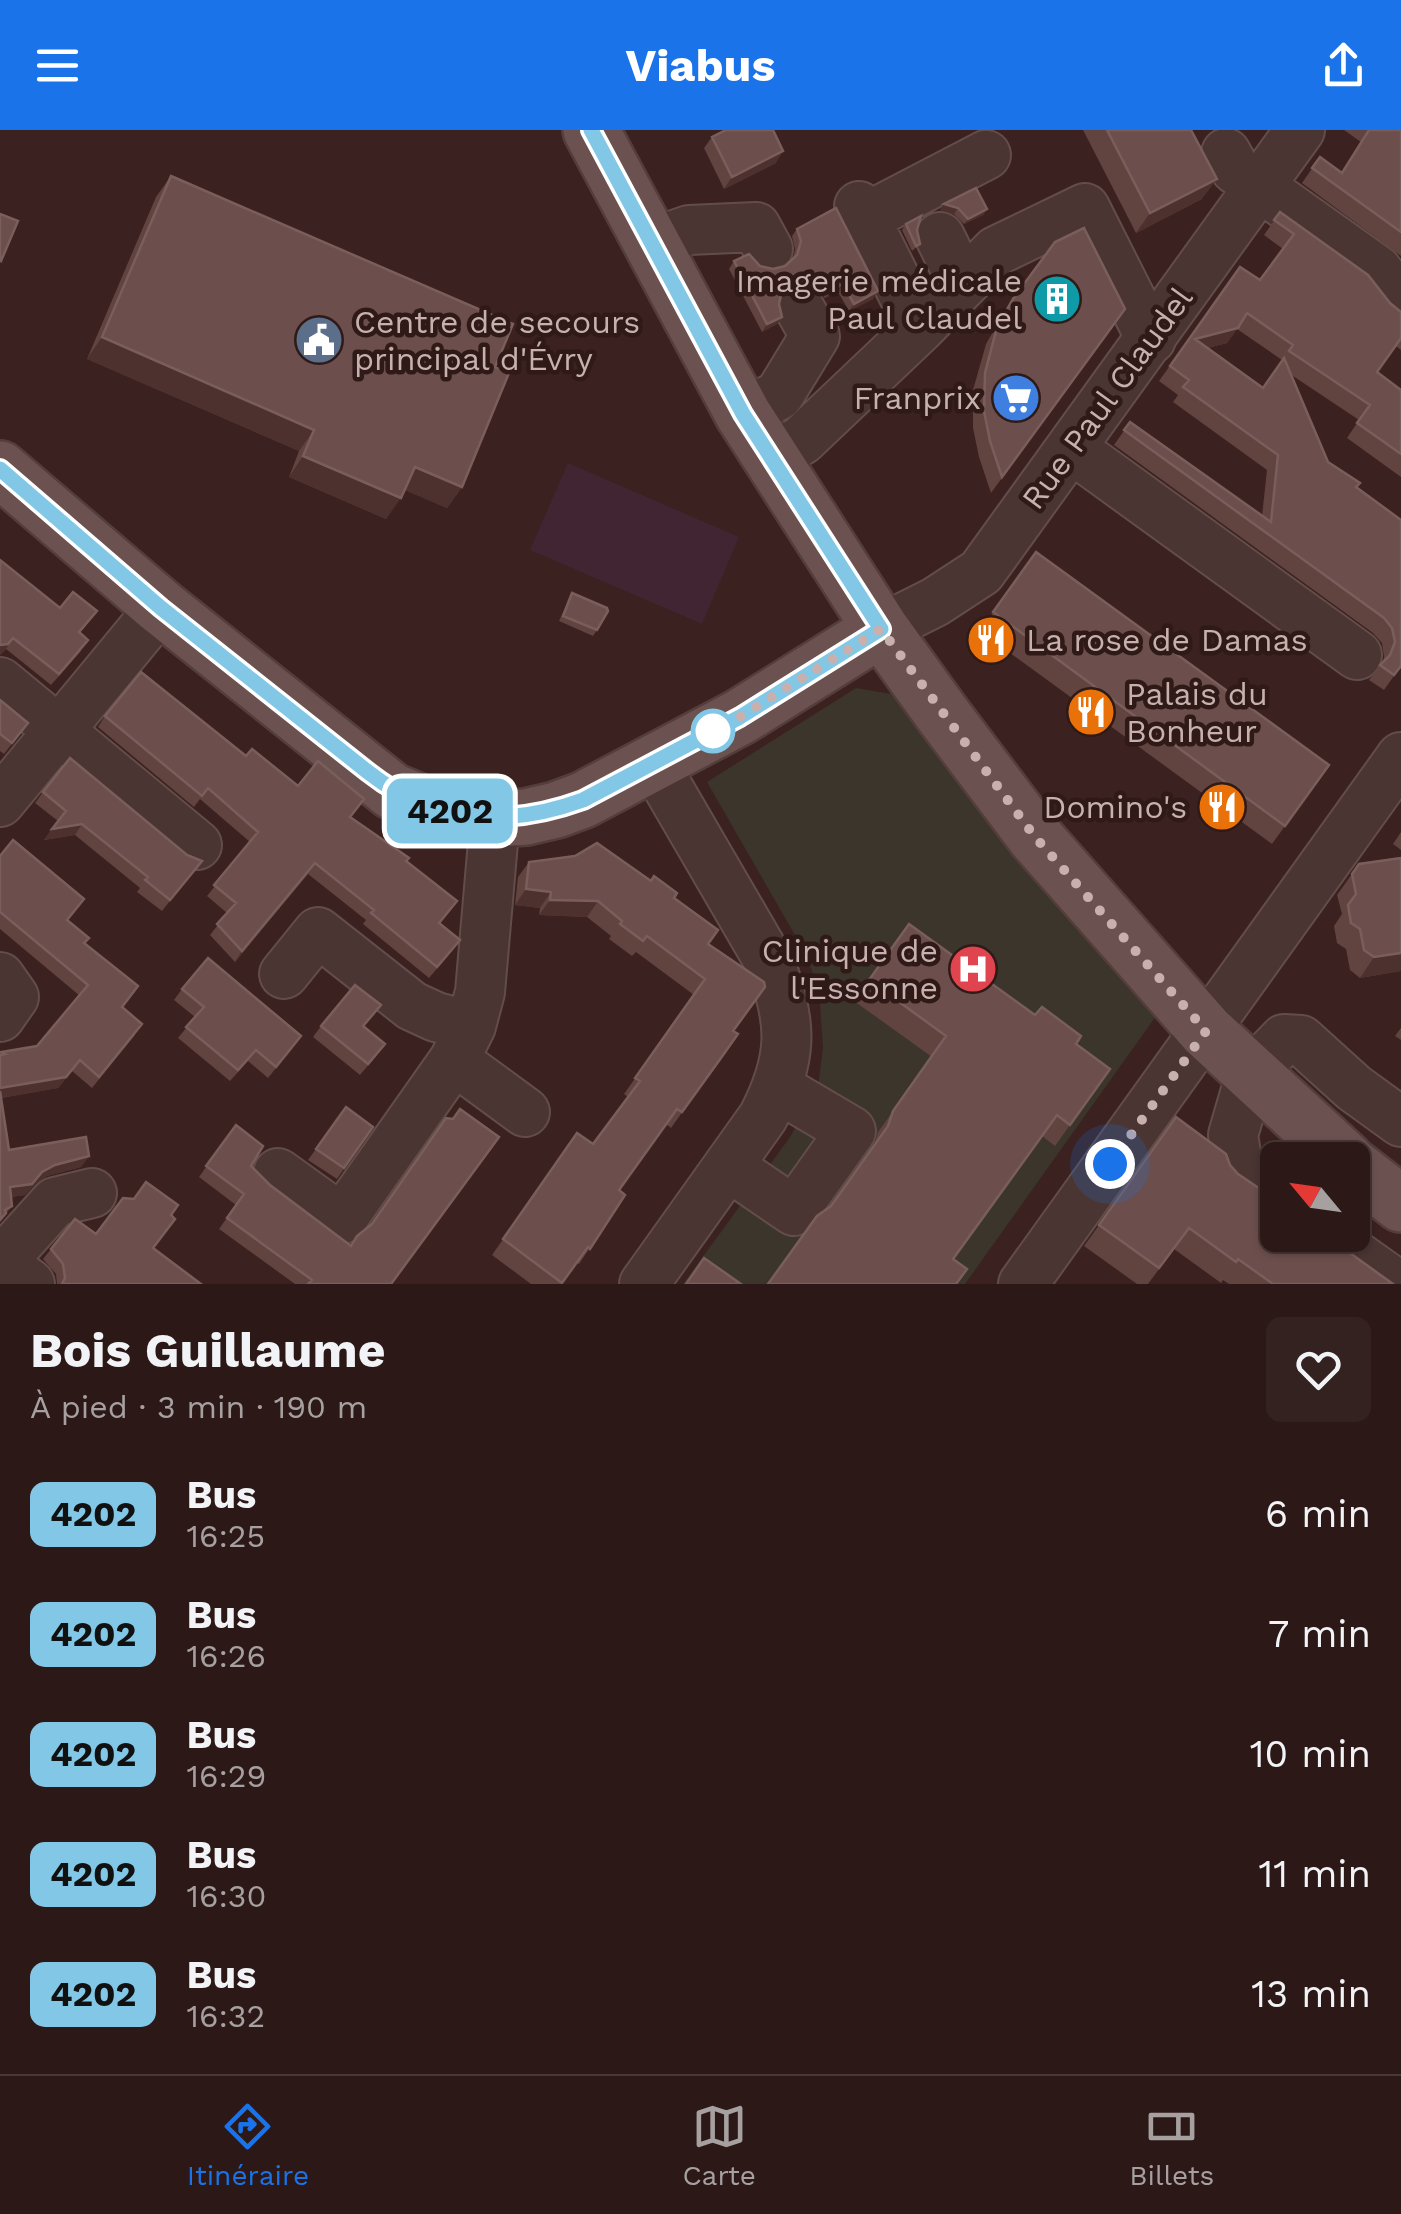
<!DOCTYPE html>
<html lang="fr">
<meta charset="utf-8">
<style>
:root{--surface:#2c1917;--page:#342220;--text:#f1f3f6;--muted:#a6a0a1;--line:#483836;--accent:#1a73e8}
body{margin:0;font-family:"Work Sans",sans-serif;background:var(--page);color:var(--text);height:100vh;display:flex;flex-direction:column;font-size:38px;white-space:nowrap}
*{box-sizing:border-box;margin:0}
p{font-size:32px;color:var(--muted)}
.icon{flex:none;width:55px;height:55px;fill:none;stroke:currentColor;stroke-width:2;stroke-linecap:round;stroke-linejoin:round}
.map{position:relative;height:1154px;overflow:hidden}
.panel{display:flex;flex-direction:column;background:var(--surface);flex:1}
.panel>*{flex:none}
.badge{padding:0 20px;border-radius:15px;font-size:35px;line-height:65px}
.needle{width:65px;rotate:299deg}
.tools{position:absolute;left:1260px;top:1012px;display:grid;gap:20px}
.tools a{display:grid;place-items:center;width:110px;height:110px;border-radius:15px;background:var(--surface);box-shadow:0 2px 8px #0004,0 0 0 2px var(--line);font-size:50px}
.you{position:absolute;width:50px;height:50px;margin:-25px;border:8px solid #fff;border-radius:50%;background:#1a73e8;box-shadow:0 0 0 15px #1a73e833}
.map>.badge{position:absolute;translate:-50% -50%;box-shadow:0 0 0 5px #fff}
.round{display:grid;place-items:center;flex:none;width:105px;height:105px;border-radius:15px;background:var(--page)}
.summary{display:flex;align-items:center;justify-content:space-between;height:170px;padding:0 30px}
h1{font-size:48px;font-weight:700;line-height:75px}
ul{padding:0;list-style:none}
li{display:flex;align-items:center;gap:30px;height:120px;padding:0 30px}
li div{flex:1}
li b{display:block;font-size:38px}
li em{font-style:normal}
li .badge{min-width:110px;font-weight:700;text-align:center}
header{display:flex;justify-content:space-between;align-items:center;height:130px;padding:0 30px;background:var(--accent);color:#fff;font-size:45px;font-weight:700}
.tabs{display:flex;justify-content:space-around;align-items:center;height:140px;border-top:2px solid var(--line);background:var(--surface);font-size:28px;color:var(--muted)}
.tabs a{display:grid;justify-items:center;gap:5px}
.tabs .active{color:var(--accent)}
.map>svg:first-child{display:block}
</style>
<header><svg class="icon" aria-label="menu" viewBox="0 0 24 24"><path d="M4 6h16M4 12h16M4 18h16"/></svg>Viabus<svg class="icon" aria-label="share" viewBox="0 0 24 24"><path d="M12 15V3M7 8l5-5 5 5M5 13v7h14v-7"/></svg></header>
<div class="map">
<svg width="1401" height="1154" viewBox="0 0 1401 1154">
<rect width="100%" height="100%" fill="#3b211f"/>
<path fill="#3b352b" d="M856 558 891 564 924 608 1024 713 1166 872 965 1154H683L790 1007 818 957 823 918 819 858 803 819 707 652Z"/>
<path fill="#412532" d="M568 333 739 407 702 494 530 420Z"/>
<g fill="none" stroke-linecap="round" stroke-linejoin="round">
<g stroke="#624d4a" stroke-width="52">
<path id="minor" d="M1226 23 1235 39 1377 140 1401 172
M859 76 920 198
M865 88 986 25
M940 107 963 154
M652 113 689 100 756 97 768 119
M743 284 779 265 815 206 801 181
M1071 318 1357 525
M771 328 802 310 920 198 996 121 1085 78 1151 209
M881 499 935 472 981 442 1300 0
M0 552 197 715
M0 672 161 477
M284 844 318 802 412 876 436 887 471 896
M0 847 14 867 0 887
M454 930 525 982
M728 1036 794 1081 851 1001 778 958
M278 1043 342 1089 454 930 471 896 480 862 495 689
M1278 1069 1239 1042 1233 1005 1251 943 1284 909 1301 910 1354 958 1401 992
M1327 1105 1396 1154
M30 1154 1 1132 55 1072 92 1063
M644 1154 763 987C793 929 793 893 770 833L653 632
M1023 1154 1401 627"/>
</g>
<g stroke="#543e3c" stroke-width="60">
<path id="major" d="M591 0 743 284 881 499 943 585 1035 707 1206 901 1346 1030
M0 339 161 477 392 661 433 678 495 689 526 687 556 680 583 670 740 587 881 499
M1352 1036 1401 1074"/>
</g>
<use href="#minor" stroke="#4b3533" stroke-width="48"/>
<use href="#major" stroke="#6b5250" stroke-width="55"/>
</g>
<path fill="#614340" fill-rule="evenodd" d="M1083 0H1191L1202 69 1136 103Z
M1344 0H1401V126L1302 53 1320 27 1342 42 1361 12Z
M712 7 776 33 724 59 704 18Z
M171 46 495 237 462 357 447 378 405 360 386 389 289 347 299 321 87 229 156 67Z
M944 74 987 79 983 85 964 94 954 84 940 80Z
M1280 82 1401 182V220L1396 216 1377 243 1401 260V347L1347 308 1359 290 1290 244 1328 332 1357 357 1401 536 1384 560 1369 550 1383 532 1384 527 1382 513 1373 503 1114 315 1130 292 1262 386 1267 340 1173 272 1178 265 1159 251 1240 137 1260 150 1283 119 1264 105ZM1237 199 1282 230 1263 258 1208 218 1227 213Z
M906 94 920 114 912 121 902 100Z
M797 99 873 169 849 181 838 162 825 168 814 157 800 154 788 157 781 164 779 174 782 187 777 194 762 202 729 139 734 131 773 139 785 136 793 129 795 119 792 106Z
M1055 112 1125 179 991 363 979 327 973 298V260L986 214 1002 186Z
M1036 422 1329 635 1272 714 980 501Z
M0 430 60 478 97 481 80 503 81 521 51 555 6 519 0 525Z
M572 463 597 500 593 506 559 491Z
M0 570 28 593 4 624 0 621Z
M105 586 246 626 351 688 457 771 440 793 452 821 429 848 363 794 366 790 308 744 235 832 210 805 227 783 207 766 250 712 200 669 194 677 98 597Z
M43 662 187 725 202 731 162 781 137 762 140 758 75 705 44 710 58 691 35 673Z
M1401 702V720L1393 714Z
M0 726 68 790 85 814 123 877 135 905 92 958 72 941 58 958 1 968 9 1020 89 1026 81 1037 47 1046 35 1054 25 1065 11 1067 12 1076 0 1091V923L37 916 80 866 0 799Z
M1401 727V841L1360 848 1350 840 1346 819 1337 813 1334 796 1342 784 1337 765 1359 734Z
M529 732 674 768 708 814 733 901 738 904 671 998 666 994 619 1060 625 1065 579 1134 577 1133 562 1154H531L492 1125 577 1003 593 1014 628 967 624 964 694 865 636 822 632 826 609 809 611 806 587 787 539 785 540 778 515 775 518 747Z
M909 794 1110 939 1055 1016 1042 1006 831 1076 874 1016 878 1002 932 927 854 871Z
M182 859 293 917 268 948 248 931 230 951 178 908 195 887 174 870Z
M381 875 364 897 377 925 360 945 313 907 321 896Z
M1401 898V910L1395 906Z
M346 977 373 997 337 1049 308 1030Z
M1176 987 1238 1044 1393 1154H1229L1223 1150 1221 1153 1174 1119 1148 1154H1137L1084 1116Z
M236 995 251 1036 270 1055 391 1154H295L219 1099 236 1075 199 1047Z
M171 1085 153 1119 201 1154H57L56 1144 43 1129 51 1119 96 1104Z"/>
<path fill="#4d312e" d="M783 21 776 33 724 59 732 47Z
M1217 49 1202 69 1136 103 1150 83Z
M944 74 958 78 954 84 940 80Z
M987 79 983 85 964 94 968 89Z
M806 146 819 150 814 157 800 154 788 157 777 168 794 149Z
M843 154 838 162 825 168 831 161Z
M878 161 873 169 849 181 854 174Z
M782 187 777 194 762 202 767 194Z
M1238 198 1227 213 1185 224 1195 209Z
M102 207 314 300 299 321 87 229Z
M303 326 401 368 386 389 289 347Z
M415 337 462 357 447 378 400 358Z
M13 508 6 519 0 525V515Z
M82 694 75 705 44 710 52 699Z
M315 733 308 744 235 832 242 821Z
M526 759 551 762 540 778 515 775Z
M550 770 598 771 587 787 539 785Z
M1401 823V841L1360 848 1374 827Z
M80 930 58 958 0 968V958Z
M89 1026 81 1037 47 1046 35 1054 25 1065 2 1068 10 1057 42 1042 55 1035Z"/>
<path fill="#6c4f4c" stroke="#7a5e5b" stroke-width="2.5" d="M726 0H773L783 21 732 47 712 7Z
M1107 0H1191L1217 49 1150 83Z
M1369 0H1401V102L1312 38 1320 27 1342 43Z
M171 46 513 194 495 237 509 243 462 357 415 337 401 368 303 326 314 300 102 207Z
M976 58 987 79 968 89 958 78 944 74Z
M836 78 878 161 854 174 843 154 831 161 819 150 806 146 794 149 782 161 779 174 782 187 767 194 734 131 749 124 760 136 773 139 785 136 797 125 801 111 797 99Z
M1280 82 1368 145 1390 173 1401 182V208L1377 242 1401 260V324L1357 293 1370 275 1289 221 1293 215 1247 183 1238 198 1195 209 1263 258 1284 228 1328 332 1360 353 1356 357 1401 390V536L1394 545 1380 535 1390 525 1395 512 1392 498 1384 488 1124 300 1130 292 1271 392 1278 325 1183 257 1189 250 1170 236 1240 137 1260 150 1294 104 1274 90Z
M0 84 18 91 1 131 0 130Z
M921 86 917 100 920 114 916 116 906 94Z
M1084 98 1125 179 1002 347 990 311 984 281 985 243 997 197 1013 169 1055 112Z
M1036 422 1329 635 1285 696 993 482Z
M0 430 60 478 73 462 97 481 79 502 88 510 59 544 13 508 8 514 0 515Z
M572 463 607 478 608 481 597 500 563 486Z
M141 542 246 626 252 619 298 656 318 631 364 669 350 687 409 728 406 731 457 771 439 793 460 810 437 837 371 783 374 780 315 733 242 821 217 794 236 773 214 755 258 702 208 658 202 666 105 586Z
M0 570 28 593 12 613 0 604Z
M70 628 187 725 202 731 170 770 145 750 148 747 82 694 52 699 66 681 43 662Z
M13 710 84 769 67 790 89 808 84 813 138 856 122 877 142 894 99 947 80 930 66 947 0 958V925L5 924 1 922 37 916 88 855 0 782V726Z
M597 713 651 751 654 746 677 763 674 768 718 800 708 814 764 852 765 857 733 901 738 904 721 928 682 982 677 979 619 1060 625 1065 590 1119 588 1117 562 1153 503 1109 577 1003 593 1014 640 951 635 948 705 849 647 806 643 811 620 794 622 791 598 771 550 770 551 762 526 759 529 732 575 726Z
M1401 728V823L1374 827 1364 820 1360 799 1351 793 1348 775 1356 764 1352 744 1359 734Z
M909 794 1035 885 1042 877 1081 906 1076 914 1110 939 1070 995 1057 985 953 1129 967 1139 956 1154H768L817 1086 831 1076 888 996 893 981 946 906 869 850Z
M208 828 301 906 276 937 256 920 238 940 186 897 204 877 182 859Z
M355 855 381 875 363 896 385 914 368 934 321 896Z
M0 961 9 1020 86 1007 89 1026 55 1035 42 1042 32 1054 10 1057 12 1076 5 1080 6 1083 0 1090Z
M346 977 373 997 344 1038 316 1019Z
M460 979 499 1007 391 1154H308L312 1150 227 1088 244 1064 206 1036 236 995 263 1016 251 1036 270 1055 351 1116 357 1106 372 1094 446 988 453 989Z
M1176 987 1226 1024 1230 1035 1238 1044 1278 1071V1105H1325L1393 1154H1273L1238 1129 1236 1132 1189 1098 1159 1138 1099 1095Z
M146 1052 178 1075 171 1085 175 1089 153 1118 201 1154H62L65 1148 63 1134 51 1119 75 1089 96 1104 123 1068 134 1069Z
M704 1128 741 1154H686Z"/>
<g fill="none" stroke-linecap="round" stroke-linejoin="round">
<g stroke="#fff" stroke-width="22">
<path id="line" d="M0 339 161 478 368 642C434 694 506 698 583 670L740 587 881 499 743 284 591 0"/>
</g>
<use href="#line" stroke="#82c8e6" stroke-width="15"/>
<path stroke="#c7b0ad" stroke-width="10" stroke-dasharray="0 18" d="M713 601 711 602 740 587 881 499 1035 707 1206 901 1110 1034"/>
</g>
<defs>
<g id="building-disc" transform="scale(2.5)"><circle r="9.5" fill="#0f9aa8" stroke="#2f1a18"/><path d="M-4-6H4V6H1V3H-1V6H-4ZM-2.5-4.3h1.7v1.8h-1.7ZM.8-4.3h1.7v1.8H.8ZM-2.5-1h1.7V.8h-1.7ZM.8-1h1.7V.8H.8Z" fill="#fff"/></g>
<g id="civic-disc" transform="scale(2.5)"><circle r="9.5" fill="#5c6f8a" stroke="#2f1a18"/><path d="M-.6-6.5H3V-4.5H.6V-3L4-1V1h2V6H-6V1h2V-1L-.6-3ZM-1.2 2.5V6h2.4V2.5Z" fill="#fff"/></g>
<g id="supermarket-disc" transform="scale(2.5)"><circle r="9.5" fill="#3f7fe0" stroke="#2f1a18"/><path d="M-6-5.5h2.5l.6 2H6L4.5 2H-2.5L-4.4-4H-6ZM-1.5 3.2a1.3 1.3 0 1 0 .1 0ZM3 3.2a1.3 1.3 0 1 0 .1 0Z" fill="#fff"/></g>
<g id="restaurant-disc" transform="scale(2.5)"><circle r="9.5" fill="#e8710a" stroke="#2f1a18"/><path d="M-5-6h1v4h1v-4h1v4h1v-4h1v5L-1.5 .5V6h-2V.5L-5-1ZM5-6V6H3V1.5H1.5Q1.5-4 5-6Z" fill="#fff"/></g>
<g id="hospital-disc" transform="scale(2.5)"><circle r="9.5" fill="#e0444e" stroke="#2f1a18"/><path d="M-5-5h3v3.5h4V-5h3V5h-3V1.5h-4V5h-3Z" fill="#fff"/></g>
</defs>
<g fill-rule="evenodd">
<use href="#building-disc" x="1057" y="169"/>
<use href="#civic-disc" x="319" y="210"/>
<use href="#supermarket-disc" x="1016" y="268"/>
<use href="#restaurant-disc" x="991" y="510"/>
<use href="#restaurant-disc" x="1091" y="582"/>
<use href="#restaurant-disc" x="1222" y="677"/>
<use href="#hospital-disc" x="973" y="839"/>
</g>
<circle fill="#fff" stroke="#82c8e6" stroke-width="5" cx="713" cy="601" r="20"/>
<g text-anchor="middle" stroke-width="9" stroke-linejoin="round" paint-order="stroke">
<g font-size="32" fill="#c7b0ad" stroke="#2f1a18" text-anchor="end">
<text x="1022" y="162">Imagerie médicale<tspan x="1022" dy="37">Paul Claudel</tspan></text>
<text x="354" y="203" text-anchor="start">Centre de secours<tspan x="354" dy="37">principal d'Évry</tspan></text>
<text x="981" y="279">Franprix</text>
<text x="1026" y="521" text-anchor="start">La rose de Damas</text>
<text x="1126" y="575" text-anchor="start">Palais du<tspan x="1126" dy="37">Bonheur</tspan></text>
<text x="1187" y="688">Domino's</text>
<text x="938" y="832">Clinique de<tspan x="938" dy="37">l'Essonne</tspan></text>
</g>
<g font-size="32" fill="#c7b0ad" stroke="#2f1a18">
<text transform="translate(1107 268) rotate(-54)" y="11">Rue Paul Claudel</text>
</g>
</g>
</svg>
<div class="tools">
<a><svg class="needle" viewBox="-14 -14 28 28"><path d="M0-13l5 13h-10z" fill="#e53935"/><path d="M0 13l5-13h-10z" fill="#a6a0a1"/></svg></a>
</div>
<div class="you" style="left:1110px;top:1034px"></div>
<b class="badge" style="left:450px;top:681px;background:#82c8e6;color:#111">4202</b>
</div>
<section class="panel">
<div class="summary"><div><h1>Bois Guillaume</h1><p>À pied · 3 min · 190 m</p></div><a class="round"><svg class="icon" aria-label="heart" viewBox="0 0 24 24"><path d="M12 20l-8-8c-3-5 5-10 8-4 3-6 11-1 8 4z"/></svg></a></div>
<ul>
<li><span class="badge" style="background:#82c8e6;color:#111">4202</span><div><b>Bus</b><p>16:25</p></div><em>6 min</em></li>
<li><span class="badge" style="background:#82c8e6;color:#111">4202</span><div><b>Bus</b><p>16:26</p></div><em>7 min</em></li>
<li><span class="badge" style="background:#82c8e6;color:#111">4202</span><div><b>Bus</b><p>16:29</p></div><em>10 min</em></li>
<li><span class="badge" style="background:#82c8e6;color:#111">4202</span><div><b>Bus</b><p>16:30</p></div><em>11 min</em></li>
<li><span class="badge" style="background:#82c8e6;color:#111">4202</span><div><b>Bus</b><p>16:32</p></div><em>13 min</em></li>
</ul>
</section>
<nav class="tabs">
<a class="active"><svg class="icon" aria-label="directions" viewBox="0 0 24 24"><path d="M12 3l9 9-9 9-9-9zM9 14v-3h6M13 9l2 2-2 2"/></svg>Itinéraire</a>
<a><svg class="icon" aria-label="map" viewBox="0 0 24 24"><path d="M3 6l6-2 6 2 6-2v14l-6 2-6-2-6 2zM9 4v14M15 6v14"/></svg>Carte</a>
<a><svg class="icon" aria-label="tickets" viewBox="0 0 24 24"><path d="M3 7h18v10H3zM15 7v10"/></svg>Billets</a>
</nav>
